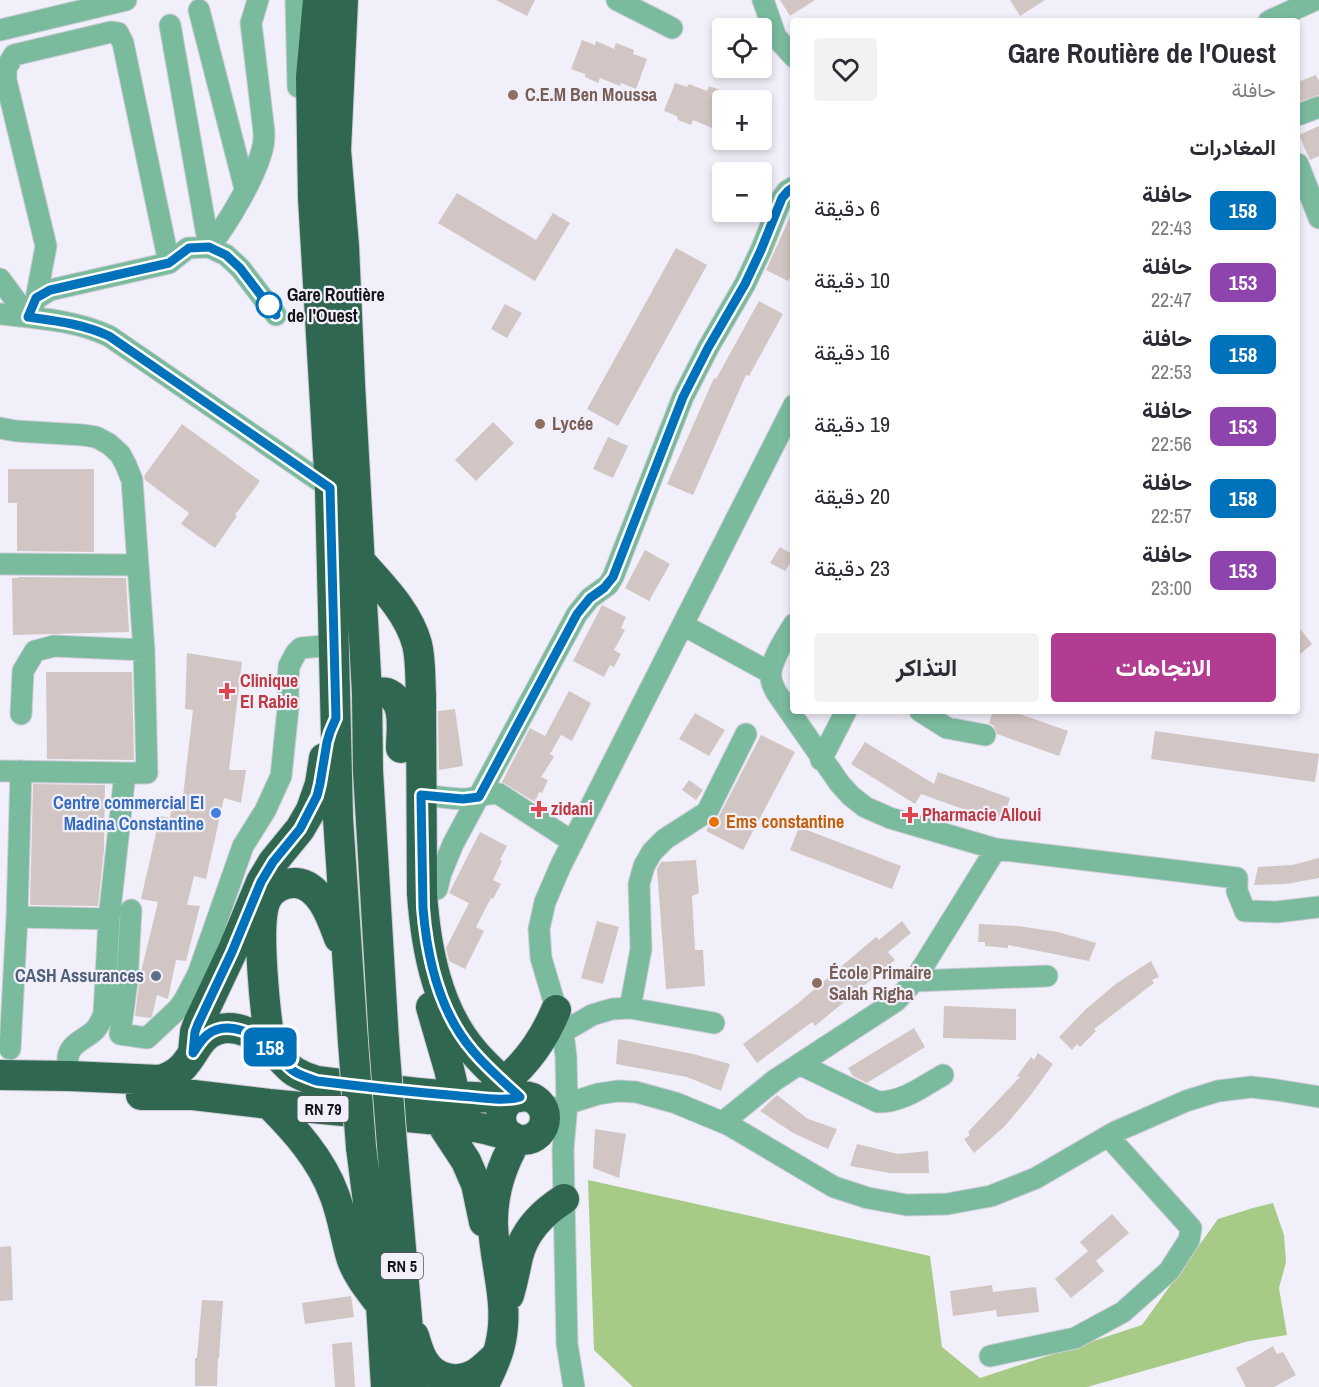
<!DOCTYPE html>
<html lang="ar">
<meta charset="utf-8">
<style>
:root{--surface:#fff;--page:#f2f2f3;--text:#2b2b33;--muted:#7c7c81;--accent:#b23c92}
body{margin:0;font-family:"Archivo Narrow",Vazirmatn,sans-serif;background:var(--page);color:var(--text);direction:rtl;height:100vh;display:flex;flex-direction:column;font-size:22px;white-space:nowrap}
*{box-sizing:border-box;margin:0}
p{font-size:20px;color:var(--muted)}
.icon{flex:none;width:33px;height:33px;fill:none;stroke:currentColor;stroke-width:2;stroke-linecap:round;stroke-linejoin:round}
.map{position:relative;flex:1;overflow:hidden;direction:ltr}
.panel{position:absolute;left:790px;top:18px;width:510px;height:696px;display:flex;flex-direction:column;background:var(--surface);border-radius:6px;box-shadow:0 3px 9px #0003;direction:rtl}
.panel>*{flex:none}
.badge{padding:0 12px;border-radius:9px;font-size:21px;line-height:39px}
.fabs{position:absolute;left:712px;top:18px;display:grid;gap:12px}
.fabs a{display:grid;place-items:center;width:60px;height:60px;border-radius:6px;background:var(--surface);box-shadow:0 3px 9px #0003;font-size:30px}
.map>.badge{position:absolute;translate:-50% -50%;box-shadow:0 0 0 3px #fff}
h2{padding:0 24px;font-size:22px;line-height:54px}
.round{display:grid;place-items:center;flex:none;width:63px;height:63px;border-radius:6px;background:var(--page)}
.headline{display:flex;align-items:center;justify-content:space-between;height:102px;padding:0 24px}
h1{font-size:28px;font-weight:700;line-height:45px}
.primary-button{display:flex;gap:12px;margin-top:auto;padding:12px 24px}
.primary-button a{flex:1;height:69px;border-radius:6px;background:var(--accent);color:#fff;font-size:24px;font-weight:700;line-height:69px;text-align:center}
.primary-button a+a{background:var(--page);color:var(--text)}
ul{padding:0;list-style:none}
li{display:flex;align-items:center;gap:18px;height:72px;padding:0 24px}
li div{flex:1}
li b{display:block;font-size:22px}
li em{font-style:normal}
li .badge{min-width:66px;font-weight:700;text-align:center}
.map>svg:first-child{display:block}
</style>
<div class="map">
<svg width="1319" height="1387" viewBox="0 0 1319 1387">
<rect width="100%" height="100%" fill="#f0effa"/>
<path fill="#a7cb86" d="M588 1180 930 1256 942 1347 980 1378 1142 1325 1218 1219 1253 1208 1273 1203 1284 1235 1286 1262 1279 1288 1287 1335 1249 1341 1087 1387H633L594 1350Z"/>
<path fill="#d2c6c4" d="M496 0H535L527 16Z
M780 0H815L790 16Z
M1010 0H1045L1020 16Z
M582 40 595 45 596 41 614 49 616 43 634 50 633 54 647 59 636 89 621 83 620 86 600 78 598 83 585 77V74L571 69Z
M1316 75 1319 81V95L1298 102V82Z
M675 83 687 87 689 84 707 91 709 86 723 91V129L714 125 712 128 693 120 691 125 678 120 677 116 664 111Z
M1319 126V156L1310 160 1299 135Z
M457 193 536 240 553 213 570 223 535 281 438 223Z
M794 208V270L788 281 766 270Z
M676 248 707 265 618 426 587 409Z
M759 301 783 314 749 376 746 375 693 495 667 484 714 378 716 379Z
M505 304 522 313 507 338 491 329Z
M493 422 514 443 476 481 455 460Z
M182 424 260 481 235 515 237 516 215 548 181 524 189 513 145 480 144 476Z
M608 437 628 446 613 478 593 469Z
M8 469H94V552L17 551V503H8Z
M780 547 794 555V558L785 571 770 563Z
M645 550 670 564 649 601 625 588Z
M18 577 126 578 129 632 13 635 12 578H18Z
M602 605 626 617 621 628 625 630 614 650 621 654 614 667 610 665 604 677 573 661Z
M1298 626 1312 644 1298 656Z
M187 653 242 662 229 770H246L241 803 224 798 206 879 194 876 187 905 200 906 186 961 176 960 168 999 157 995 152 1016 150 1018 135 1016 140 976 158 902 141 899 160 816 170 818 172 804 182 805 193 710 185 709Z
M46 672H132L134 760 47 759Z
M569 691 591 703 572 741 561 735 550 754 554 757 541 777 548 780 542 793 539 792 535 802 502 782 530 728 545 736Z
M455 709 463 766 439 770 438 711Z
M993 711H1011L1068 731 1059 756 997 734 994 726 989 723Z
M695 713 725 730 709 756 679 739Z
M1155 731 1319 754 1315 782 1151 759Z
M761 735 795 752 743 850 706 831 709 826 718 818Z
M865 742 934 784 938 772 1010 798 1002 823 921 794 915 804 851 764Z
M689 780 703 790 696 800 682 790Z
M33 784 105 785 104 850 98 906 30 905Z
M799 827 901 866 892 889 790 850Z
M480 832 507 846 500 860 502 861 493 880 501 884 493 899 491 898 476 927 484 931 465 969 449 961 446 948 469 903 449 893Z
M1319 858V878L1286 884 1254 885 1258 867 1292 865Z
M696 860 699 893 692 896 695 950H703L705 986 666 989 657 869 661 862Z
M597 921 619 927 603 984 581 978Z
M902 921 911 933 888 952 895 960 815 1026 812 1022 757 1063 743 1044 797 1004 876 937 879 940Z
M979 924 1018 926 1058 932 1096 943 1089 961 1008 945V948L985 946V942H978Z
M1151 961 1159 977 1152 980 1154 983 1094 1029 1096 1031 1080 1047 1077 1044 1072 1050 1059 1037 1086 1009 1117 983Z
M944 1006 1016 1009V1040L943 1038Z
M914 1028 925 1047 867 1083 853 1076 848 1068Z
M618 1039 693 1054 730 1064 721 1091 687 1077 616 1064Z
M1038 1053 1053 1064 1030 1096 1004 1127 974 1153 964 1139 970 1135 968 1132 1020 1077 1017 1076 1031 1057 1034 1060Z
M777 1095 808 1119 837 1129 828 1149 793 1133 760 1111Z
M595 1129 626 1134 619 1178 593 1168Z
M857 1144 898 1154 928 1151 929 1173H890L850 1166Z
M1112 1214 1129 1233 1096 1261 1104 1271 1071 1298 1055 1279 1088 1251 1080 1242Z
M11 1246 13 1300 0 1301V1247Z
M992 1285 993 1292 1036 1287 1039 1312 997 1317 996 1310 953 1316 950 1291Z
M351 1296 354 1317 305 1324 302 1303Z
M202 1300 223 1301 219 1358H218L217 1386H195V1358H197Z
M352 1342 355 1387H335L332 1344Z
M1273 1346 1277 1354 1283 1352 1296 1375 1274 1387H1246L1236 1368Z"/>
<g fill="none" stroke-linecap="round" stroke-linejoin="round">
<g stroke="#cdccd6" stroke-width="23">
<path id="minor" d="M296 0 298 87
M617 0 672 28
M763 0 776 37 794 57
M199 10 245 189
M1269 21 1315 0
M170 25 209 247
M0 30 126 0
M1298 115 1319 107
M1298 164 1319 218
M209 247C227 225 257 175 263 146 264 142 264 137 264 132L251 23 258 0
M0 279 28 317
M36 299 46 246 6 80V68L14 55 111 32 118 33 123 43 169 263
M33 306 36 299 50 290 169 263 188 248 209 247 226 255 240 268 276 315
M0 314C37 318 75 320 109 336L330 488
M0 428 16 431 83 435 96 437 109 444 120 454 126 465 132 480 144 650 147 773H125L109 919 104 1013C102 1020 99 1025 95 1030 86 1039 70 1043 68 1057 67 1063 69 1070 70 1076
M0 564 138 565
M794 624C786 637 772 658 771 673 770 680 773 686 776 692L840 784 851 796 865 807 890 818 996 849 1237 878V891L1245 911 1277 912 1319 907
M683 625 771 673
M920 711 947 728 985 735
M21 714 23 671 35 651 54 646 144 650
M821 760 846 711
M0 771 125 773
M421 795C436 796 451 799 465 799 477 799 487 791 499 794L573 842
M437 889 441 873 453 844 577 614 590 598 608 585 613 577 683 397 708 348 745 284 761 250 782 198 787 191 794 187
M131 910 127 982 120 1034 147 1038 178 1009 185 999 198 974 243 846 265 811 281 776 288 709V680L289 666 296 653 301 648 334 645
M17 917 21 771
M914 981 1047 976
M630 1008 641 949 639 884 644 866 652 852 665 839 707 812 746 734
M563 1032 592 1015 612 1009 630 1008 714 1023
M10 1049 17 917 109 919
M799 1064 878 1102C903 1102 922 1087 943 1075
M544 1111 598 1094 618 1091 636 1092 676 1103 729 1125 834 1187 868 1198 907 1205 947 1204 991 1196 1036 1178 1115 1132 1186 1101 1218 1091 1251 1087 1277 1090 1319 1097
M723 1122 775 1080 896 1001 914 981 996 849
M990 1356 1075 1338 1123 1312 1169 1271 1189 1240 1191 1228 1108 1136
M574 1387 567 1344 563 1149 567 1104 566 1057 563 1032 541 958 539 929 545 902 561 865 794 405"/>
</g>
<g stroke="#cdccd6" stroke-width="32">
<path id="highway" d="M318 0 311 77 313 198 330 488 338 818 353 1042
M343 0 336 150 344 246 350 384 367 693 368 771 384 1042
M359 560C381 585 408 611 417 644 421 660 420 678 421 695L422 894C426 948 437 1009 473 1051 487 1068 504 1082 520 1097
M367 693C373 693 382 691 387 693 407 701 401 732 401 748
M431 1007 449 1069 455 1095
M271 1048C266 1019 255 924 266 900 271 889 284 882 296 883 321 885 332 919 339 938
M193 1053 195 1032 198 1024 232 952 261 882 273 862 300 829 311 810 320 784 324 758
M0 1075 70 1076 159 1080C195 1072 191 1038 217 1030 237 1023 258 1036 272 1049 280 1057 286 1066 295 1072 302 1076 309 1079 317 1081 382 1089 448 1098 514 1098
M504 1082C528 1062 544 1039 556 1010
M141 1095H193L269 1104 439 1120 485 1129 511 1136
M501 1118a22 22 0 1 1 44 0a22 22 0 1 1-44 0Z
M269 1104C295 1130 321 1159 334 1194 342 1214 345 1236 351 1257 356 1273 367 1287 377 1300
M439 1120 466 1161 476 1184 484 1222
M392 1145 413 1387
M361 1147 381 1304 386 1387
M509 1295C513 1282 515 1270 518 1257 524 1231 542 1213 564 1199
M414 1336C417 1345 419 1355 425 1363 435 1379 458 1384 475 1374 483 1369 490 1362 497 1355
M483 1387C489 1374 497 1359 500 1345 510 1305 495 1266 493 1226 492 1194 501 1166 517 1139"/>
</g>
<use href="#minor" stroke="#7aba9d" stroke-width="21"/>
<use href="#highway" stroke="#306750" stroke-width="30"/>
<g stroke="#cdccd6" stroke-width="32" stroke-linecap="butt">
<path id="highway-bridge" d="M353 1042 361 1147
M384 1042 392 1145"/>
</g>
<use href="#highway-bridge" stroke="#306750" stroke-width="30"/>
</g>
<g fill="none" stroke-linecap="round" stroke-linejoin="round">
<g stroke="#fff" stroke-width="14">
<path id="line" d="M276 315 240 268 226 255 209 247 189 248 169 263 50 290 36 298 28 317C57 321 83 324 109 336L330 488 336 718 330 732 327 742 320 784 317 796 300 829 273 862 261 882 232 952 198 1024 195 1032 193 1053C197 1047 201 1040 207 1035 227 1019 256 1034 272 1048 280 1056 285 1066 295 1072 302 1076 309 1078 317 1081 365 1087 412 1092 460 1096 478 1097 503 1102 520 1097 504 1082 487 1068 473 1051 440 1013 427 957 423 908L421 795 463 799 479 797 577 614 590 598 604 588 613 577 683 397 708 348 745 284 761 250 782 198 788 191 794 187"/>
</g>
<use href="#line" stroke="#0072bc" stroke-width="9"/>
</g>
<g fill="#8d6e63" stroke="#f0effa" stroke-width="2">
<circle cx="513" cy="95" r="6"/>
<circle cx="540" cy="424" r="6"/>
<circle cx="817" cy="983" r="6"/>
</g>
<circle fill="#fff" stroke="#0072bc" stroke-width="3" cx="269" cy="305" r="12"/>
<g fill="#e0444e" stroke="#f0effa" stroke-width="2">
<path d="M224 682h6v6h6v6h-6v6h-6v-6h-6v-6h6z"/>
<path d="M536 800h6v6h6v6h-6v6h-6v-6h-6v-6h6z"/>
<path d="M907 806h6v6h6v6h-6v6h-6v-6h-6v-6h6z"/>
</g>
<circle fill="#3f7fe0" stroke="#f0effa" stroke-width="2" cx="216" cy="813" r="6"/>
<circle fill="#e8710a" stroke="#f0effa" stroke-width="2" cx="714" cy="822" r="6"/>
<circle fill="#5c6f8a" stroke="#f0effa" stroke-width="2" cx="156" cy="976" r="6"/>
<g text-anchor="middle" stroke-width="4.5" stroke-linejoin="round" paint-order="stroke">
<g fill="#f0effa" stroke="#56555b" stroke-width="1.5">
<rect x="297.5" y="1096" width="51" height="26" rx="4.5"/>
<rect x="381" y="1253" width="42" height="26" rx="4.5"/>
</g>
<g font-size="16" font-weight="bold" fill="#141317">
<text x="323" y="1115">RN 79</text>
<text x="402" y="1272">RN 5</text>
</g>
<g font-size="18" font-weight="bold" fill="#785e54" stroke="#f0effa" text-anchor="start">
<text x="525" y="101">C.E.M Ben Moussa</text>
<text x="552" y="430">Lycée</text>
<text x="829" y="979">École Primaire<tspan x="829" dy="21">Salah Righa</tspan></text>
</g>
<g font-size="18" font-weight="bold" fill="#141317" stroke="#f0effa" text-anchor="start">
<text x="287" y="301">Gare Routière<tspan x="287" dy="21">de l'Ouest</tspan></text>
</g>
<g font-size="18" font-weight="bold" fill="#be3a42" stroke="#f0effa" text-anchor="start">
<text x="240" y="687">Clinique<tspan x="240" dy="21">El Rabie</tspan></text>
<text x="551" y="815">zidani</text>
<text x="922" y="821">Pharmacie Alloui</text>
</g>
<g font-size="18" font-weight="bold" fill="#366cbe" stroke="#f0effa" text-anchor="end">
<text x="204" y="809">Centre commercial El<tspan x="204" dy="21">Madina Constantine</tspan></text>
</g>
<g font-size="18" font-weight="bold" fill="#c56008" stroke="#f0effa" text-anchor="start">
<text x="726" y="828">Ems constantine</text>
</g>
<g font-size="18" font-weight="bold" fill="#4e5e75" stroke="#f0effa" text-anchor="end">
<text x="144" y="982">CASH Assurances</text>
</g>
</g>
</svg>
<div class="fabs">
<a><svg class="icon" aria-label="locate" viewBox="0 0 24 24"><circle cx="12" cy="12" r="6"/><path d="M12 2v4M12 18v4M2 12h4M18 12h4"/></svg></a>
<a>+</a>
<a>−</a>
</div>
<b class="badge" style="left:270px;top:1047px;background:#0072bc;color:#fff">158</b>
<section class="panel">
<div class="headline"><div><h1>Gare Routière de l'Ouest</h1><p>حافلة</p></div><a class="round"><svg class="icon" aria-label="heart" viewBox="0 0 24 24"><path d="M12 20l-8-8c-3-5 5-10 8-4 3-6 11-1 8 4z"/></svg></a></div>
<h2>المغادرات</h2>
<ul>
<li><span class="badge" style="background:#0072bc;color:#fff">158</span><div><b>حافلة</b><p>22:43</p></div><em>6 دقيقة</em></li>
<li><span class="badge" style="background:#8e44ad;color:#fff">153</span><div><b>حافلة</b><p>22:47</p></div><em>10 دقيقة</em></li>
<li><span class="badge" style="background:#0072bc;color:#fff">158</span><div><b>حافلة</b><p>22:53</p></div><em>16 دقيقة</em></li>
<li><span class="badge" style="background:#8e44ad;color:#fff">153</span><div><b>حافلة</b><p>22:56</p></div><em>19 دقيقة</em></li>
<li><span class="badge" style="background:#0072bc;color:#fff">158</span><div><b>حافلة</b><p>22:57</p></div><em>20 دقيقة</em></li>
<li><span class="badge" style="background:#8e44ad;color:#fff">153</span><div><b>حافلة</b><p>23:00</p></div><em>23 دقيقة</em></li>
</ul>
<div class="primary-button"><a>الاتجاهات</a><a>التذاكر</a></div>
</section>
</div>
